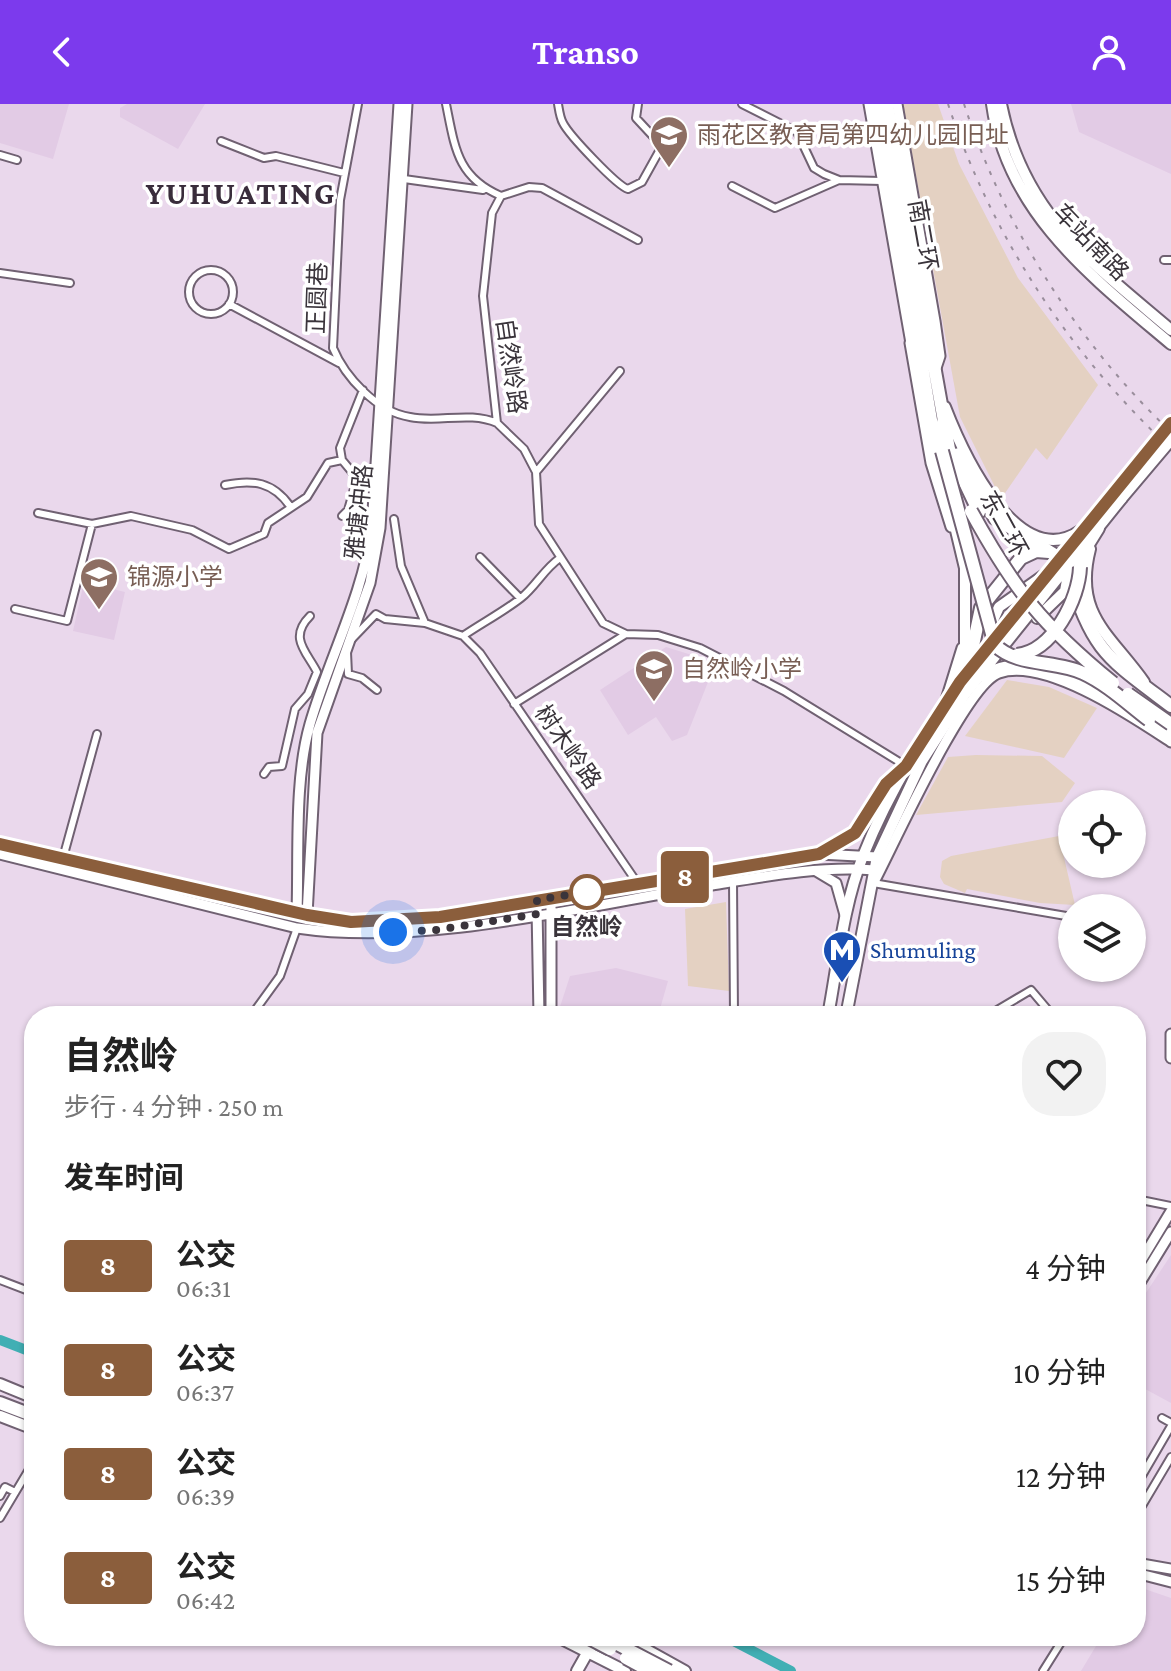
<!DOCTYPE html>
<html lang="zh">
<meta charset="utf-8">
<style>
:root{--surface:#fff;--page:#f2f2f2;--text:#222;--muted:#767676;--accent:#7c3aed}
body{margin:0;font-family:"Crimson Pro","Noto Sans SC",serif;background:var(--page);color:var(--text);height:100vh;display:flex;flex-direction:column;font-size:30px;white-space:nowrap}
*{box-sizing:border-box;margin:0}
p{font-size:26px;color:var(--muted)}
.icon{flex:none;width:44px;height:44px;fill:none;stroke:currentColor;stroke-width:2;stroke-linecap:round;stroke-linejoin:round}
.map{position:relative;flex:1;overflow:hidden}
.sheet{position:absolute;left:24px;top:902px;width:1122px;height:640px;display:flex;flex-direction:column;background:var(--surface);border-radius:32px;box-shadow:0 2px 6px #0004}
.sheet>*{flex:none}
.badge{padding:0 16px;border-radius:6px;font-size:28px;line-height:52px}
.controls{position:absolute;left:1058px;top:686px;display:grid;gap:16px}
.controls a{display:grid;place-items:center;width:88px;height:88px;border-radius:50%;background:var(--surface);box-shadow:0 2px 6px #0004;font-size:40px}
.you{position:absolute;width:40px;height:40px;margin:-20px;border:6px solid #fff;border-radius:50%;background:#1a73e8;box-shadow:0 0 0 12px #1a73e833}
.map>.badge{position:absolute;translate:-50% -50%;box-shadow:0 0 0 4px #fff}
h2{padding:0 40px;font-size:30px;line-height:72px}
.round{display:grid;place-items:center;flex:none;width:84px;height:84px;border-radius:32px;background:var(--page)}
.summary{display:flex;align-items:center;justify-content:space-between;height:136px;padding:0 40px}
h1{font-size:38px;font-weight:700;line-height:60px}
ul{padding:0;list-style:none}
li{display:flex;align-items:center;gap:24px;height:104px;padding:0 40px}
li div{flex:1}
li b{display:block;font-size:30px}
li em{font-style:normal}
li .badge{min-width:88px;font-weight:700;text-align:center}
header{display:flex;justify-content:space-between;align-items:center;height:104px;padding:0 40px;background:var(--accent);color:#fff;font-size:36px;font-weight:700}
.map>svg:first-child{display:block}
</style>
<header><svg class="icon" aria-label="back" viewBox="0 0 24 24"><path d="M15 5l-7 7 7 7"/></svg>Transo<svg class="icon" aria-label="person" viewBox="0 0 24 24"><circle cx="12" cy="8" r="4"/><path d="M4 21q1-7 8-7t8 7"/></svg></header>
<div class="map">
<svg width="1171" height="1567" viewBox="0 0 1171 1567">
<rect width="100%" height="100%" fill="#ead8ec"/>
<path fill="#e4d1c2" d="M903 0H938L959 60 1018 174 1098 281 1047 356 1036 344 1001 395 960 313Z
M1007 576 1049 583 1097 604 1064 654 965 632Z
M976 651 1042 652 1075 679 1062 698 916 711 948 653Z
M1059 732 1075 801 1040 799 967 785 965 789 944 780 940 773 942 757 951 752Z
M726 798 729 887 688 882 685 805Z"/>
<path fill="#e2cbe5" d="M0 0H69L53 55 0 39Z
M127 0H205L178 45 120 13V4Z
M1071 0H1171V70L1079 28Z
M84 478 125 488 114 536 73 527Z
M666 543 695 552 714 563 687 631 672 637 656 613 628 631 600 586Z
M616 864 668 877 658 912H557L570 872Z
M1171 1151V1299L1136 1280V1204Z
M1136 1482 1171 1494V1567H1081L1102 1532H1136Z"/>
<g fill="none" stroke-linecap="round" stroke-linejoin="round">
<path stroke="#41afb4" stroke-width="10" d="M0 1236 34 1249
M724 1532 791 1567"/>
<g stroke="#706172" stroke-width="10">
<path id="street" d="M358 0 340 96 333 244C345 273 377 308 410 313 439 319 469 307 497 319
M446 0C455 44 457 73 501 92L492 109 483 192 497 319 524 345 536 368 539 420 603 519 626 530 658 531 700 544 784 587 906 662
M558 0C559 6 560 14 563 19 569 31 617 82 628 85L642 78 662 42 636 14 638 0
M742 0 797 28 814 64 824 70 839 76 882 77
M221 37 264 54 276 52 344 69
M0 51 17 56
M404 75 483 86
M732 82 775 104 839 76
M501 92 529 83 542 84 638 136
M1164 156H1171
M189 188a22 22 0 1 1 44 0a22 22 0 1 1-44 0Z
M0 169 70 179
M229 200 339 259
M536 368 620 267
M225 381C253 375 273 378 290 402
M38 409 92 420 131 412 192 426 229 445 264 430 268 419 307 393 328 359 342 356
M342 412 348 406 357 374 342 356 340 344 363 286
M394 415 401 462 425 519
M480 453 520 494
M15 505 67 517 92 420
M463 532 480 549 638 780
M352 535 376 510 385 515 425 519 463 532C482 519 503 508 521 494 536 482 544 465 560 454
M347 548 348 570 362 574 377 586
M514 600 626 530
M264 670 269 663 282 662 295 605 308 590 317 568C307 548 288 534 310 512
M63 754 97 630
M733 777 734 912
M873 779 1072 813
M251 912 280 872 297 824
M987 912 1031 886 1053 912
M1136 1095 1171 1102
M0 1176 34 1189
M1162 1314 1171 1319
M1136 1382 1171 1322
M0 1392 5 1383 15 1388
M1136 1412 1171 1353
M0 1414 34 1357
M1043 1567 1065 1532"/>
</g>
<g stroke="#706172" stroke-width="13">
<path id="secondary" d="M869 0 912 245
M897 0 935 217 940 252 936 264
M910 239 931 359 951 423
M945 599 962 544
M0 740 307 811 351 818 428 814 787 754 819 750 877 753
M0 750 297 824C424 843 584 802 712 781 767 772 819 762 875 766
M819 750 855 729 886 680 904 664
M816 767 836 779 845 811
M875 776C894 740 966 580 999 569 1045 553 1133 613 1171 638
M551 803V912
M537 804 539 912
M297 809C299 750 294 676 310 620 329 554 363 492 372 423L399 0
M307 811 317 629 370 479 380 424 407 0
M1171 930V954
M1136 1165 1171 1107
M1136 1185 1171 1128
M1136 1459 1171 1465
M1136 1469 1171 1478"/>
</g>
<g stroke="#706172" stroke-width="14">
<path id="primary" d="M992 0C1007 109 1093 174 1171 240
M1001 0C1023 110 1091 158 1171 226
M945 303C962 347 1017 470 1080 427
M933 330 965 464V557
M1090 445C1073 511 1111 531 1144 578
M1037 514 1065 487 1068 471
M990 523 999 503 1043 472
M983 572C1026 542 1091 582 1128 605
M828 912C838 859 843 802 863 752 918 614 1021 502 1114 388
M846 912 877 753 922 657 965 590 1122 394
M0 1280 34 1294
M0 1312 34 1325
M556 1532 625 1567
M622 1532 685 1567
M577 1567 590 1544"/>
</g>
<g stroke="#706172" stroke-width="16">
<path id="highway" d="M878 0 931 316 945 354
M887 0 949 345 979 408
M959 350 995 414 1055 451
M1080 463 1085 445 1098 424
M1068 467C1094 549 1105 552 1171 602
M960 578 971 551 981 504 1021 454 1036 447 1049 448
M1149 616 1171 631
M0 1299 34 1312"/>
</g>
<use href="#street" stroke="#fff" stroke-width="6"/>
<use href="#secondary" stroke="#fff" stroke-width="9"/>
<use href="#primary" stroke="#fff" stroke-width="10"/>
<use href="#highway" stroke="#fff" stroke-width="12"/>
<path stroke="#9a8e9c" stroke-width="2" stroke-dasharray="4 8" stroke-linecap="butt" d="M948 0C992 133 1069 249 1171 345
M964 0C1004 122 1077 239 1171 328"/>
<g stroke="#706172" stroke-width="14" stroke-linecap="butt">
<path id="primary-bridge" d="M1114 388 1171 319
M1122 394 1171 336"/>
</g>
<g stroke="#706172" stroke-width="16" stroke-linecap="butt">
<path id="highway-bridge" d="M942 347 995 541C1017 563 1056 556 1083 569 1107 580 1128 600 1149 616
M971 407C1015 487 1042 521 1113 579
M1017 551C1053 547 1079 495 1080 463
M1128 590 1171 620
M585 1532 610 1545
M602 1532 669 1567
M626 1554 650 1567"/>
</g>
<use href="#primary-bridge" stroke="#fff" stroke-width="10"/>
<use href="#highway-bridge" stroke="#fff" stroke-width="12"/>
</g>
<g fill="none" stroke-linecap="round" stroke-linejoin="round">
<g stroke="#fff" stroke-width="18">
<path id="line" d="M0 740 307 811 351 818 440 813 819 750 855 729 886 680 906 662 960 578 1171 319"/>
</g>
<use href="#line" stroke="#8b5e3c" stroke-width="12"/>
<path stroke="#3a343b" stroke-width="8" stroke-dasharray="0 14.4" d="M393 828 436 826 537 810V796L587 788"/>
</g>
<defs>
<g id="school-pin" transform="scale(2)"><path d="M0 17L-7.5 6A9.5 9.5 0 1 1 7.5 6Z" fill="#8d6e63" stroke="#fff"/><path d="M0-5L7-2L0 1L-7-2ZM-4 1L0 2.5L4 1V4Q0 6-4 4Z" fill="#fff"/></g>
<g id="metro-pin" transform="scale(2)"><path d="M0 17L-7.5 6A9.5 9.5 0 1 1 7.5 6Z" fill="#1a4fb4" stroke="#fff"/><path d="M-5.5 5V-5H-3L0 0L3-5H5.5V5H3V-.5L0 4L-3-.5V5Z" fill="#fff"/></g>
</defs>
<g fill-rule="evenodd">
<use href="#school-pin" x="669" y="31"/>
<use href="#school-pin" x="99" y="473"/>
<use href="#school-pin" x="654" y="565"/>
<use href="#metro-pin" x="842" y="846"/>
</g>
<circle fill="#fff" stroke="#8b5e3c" stroke-width="4" cx="587" cy="788" r="16"/>
<g text-anchor="middle" stroke-width="7" stroke-linejoin="round" paint-order="stroke">
<g font-size="24" fill="#785e54" stroke="#fff" text-anchor="start">
<text x="697" y="39">雨花区教育局第四幼儿园旧址</text>
<text x="127" y="481">锦源小学</text>
<text x="682" y="573">自然岭小学</text>
</g>
<g font-size="24" fill="#3a343b" stroke="#fff">
<text transform="translate(923 131) rotate(80)" y="8">南二环</text>
<text transform="translate(1091 138) rotate(46)" y="8">车站南路</text>
<text transform="translate(317 194) rotate(-88)" y="8">正圆巷</text>
<text transform="translate(511 262) rotate(82)" y="8">自然岭路</text>
<text transform="translate(359 408) rotate(-84)" y="8">雅塘冲路</text>
<text transform="translate(1004 420) rotate(61)" y="8">东二环</text>
<text transform="translate(568 643) rotate(55)" y="8">树木岭路</text>
</g>
<g font-size="24" font-weight="bold" fill="#3a343b" stroke="#fff">
<text x="587" y="831">自然岭</text>
</g>
<g font-size="24" fill="#164399" stroke="#fff" text-anchor="start">
<text x="870" y="854">Shumuling</text>
</g>
<g font-size="32" font-weight="bold" letter-spacing="2" fill="#392c3b" stroke="#fff">
<text x="241" y="100">YUHUATING</text>
</g>
</g>
</svg>
<div class="controls">
<a><svg class="icon" aria-label="locate" viewBox="0 0 24 24"><circle cx="12" cy="12" r="6"/><path d="M12 2v4M12 18v4M2 12h4M18 12h4"/></svg></a>
<a><svg class="icon" aria-label="layers" viewBox="0 0 24 24"><path d="M12 4l9 5-9 5-9-5zM3 14l9 5 9-5"/></svg></a>
</div>
<div class="you" style="left:393px;top:828px"></div>
<b class="badge" style="left:685px;top:773px;background:#8b5e3c;color:#fff">8</b>
<section class="sheet">
<div class="summary"><div><h1>自然岭</h1><p>步行 · 4 分钟 · 250 m</p></div><a class="round"><svg class="icon" aria-label="heart" viewBox="0 0 24 24"><path d="M12 20l-8-8c-3-5 5-10 8-4 3-6 11-1 8 4z"/></svg></a></div>
<h2>发车时间</h2>
<ul>
<li><span class="badge" style="background:#8b5e3c;color:#fff">8</span><div><b>公交</b><p>06:31</p></div><em>4 分钟</em></li>
<li><span class="badge" style="background:#8b5e3c;color:#fff">8</span><div><b>公交</b><p>06:37</p></div><em>10 分钟</em></li>
<li><span class="badge" style="background:#8b5e3c;color:#fff">8</span><div><b>公交</b><p>06:39</p></div><em>12 分钟</em></li>
<li><span class="badge" style="background:#8b5e3c;color:#fff">8</span><div><b>公交</b><p>06:42</p></div><em>15 分钟</em></li>
</ul>
</section>
</div>
